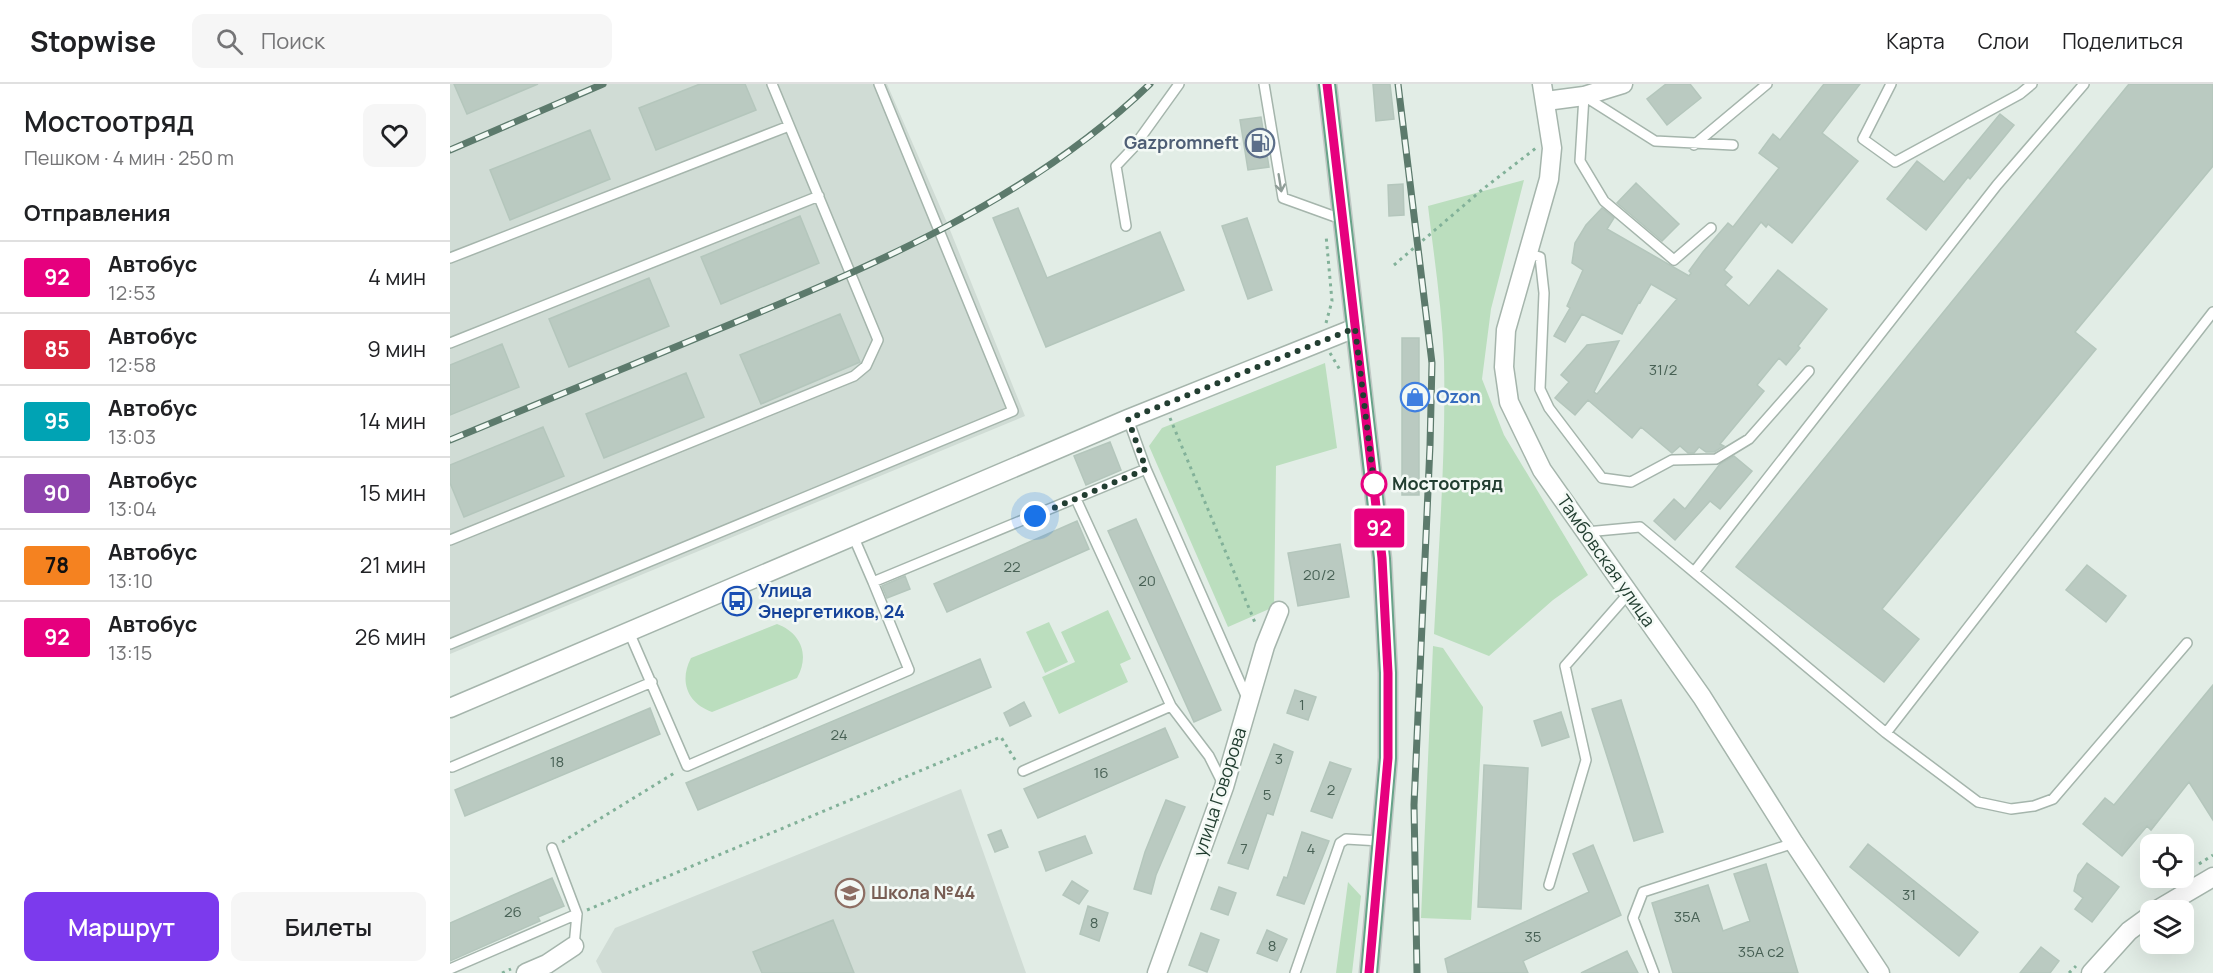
<!DOCTYPE html>
<html lang="ru">
<meta charset="utf-8">
<style>
:root{--surface:#fff;--page:#f6f6f6;--text:#202124;--muted:#757577;--line:#e0e0e0;--accent:#7c3aed}
body{margin:0;font-family:Manrope,sans-serif;background:var(--page);color:var(--text);height:100vh;display:flex;flex-direction:column;font-size:22px;white-space:nowrap}
*{box-sizing:border-box;margin:0}
p{font-size:20px;color:var(--muted)}
.icon{flex:none;width:33px;height:33px;fill:none;stroke:currentColor;stroke-width:2;stroke-linecap:round;stroke-linejoin:round}
.map{position:relative;flex:1;overflow:hidden}
.side{display:flex;flex-direction:column;background:var(--surface);width:450px}
.side>*{flex:none}
.badge{padding:0 12px;border-radius:4px;font-size:21px;line-height:39px}
.buttons{position:absolute;left:1690px;top:750px;display:grid;gap:12px}
.buttons a{display:grid;place-items:center;width:54px;height:54px;border-radius:12px;background:var(--surface);box-shadow:0 6px 24px #0002;font-size:30px}
.you{position:absolute;width:30px;height:30px;margin:-15px;border:4px solid #fff;border-radius:50%;background:#1a73e8;box-shadow:0 0 0 9px #1a73e833}
.map>.badge{position:absolute;translate:-50% -50%;box-shadow:0 0 0 3px #fff}
h2{padding:0 24px;font-size:22px;line-height:54px}
.round{display:grid;place-items:center;flex:none;width:63px;height:63px;border-radius:12px;background:var(--page)}
.overview{display:flex;align-items:center;justify-content:space-between;height:102px;padding:0 24px}
h1{font-size:28px;font-weight:600;line-height:45px}
.action{display:flex;gap:12px;margin-top:auto;padding:12px 24px}
.action a{flex:1;height:69px;border-radius:12px;background:var(--accent);color:#fff;font-size:24px;font-weight:600;line-height:69px;text-align:center}
.action a+a{background:var(--page);color:var(--text)}
ul{padding:0;list-style:none}
li{display:flex;align-items:center;gap:18px;height:72px;padding:0 24px;border-top:2px solid var(--line)}
li div{flex:1}
li b{display:block;font-size:22px}
li em{font-style:normal}
li .badge{min-width:66px;font-weight:700;text-align:center}
header{display:flex;align-items:center;gap:36px;box-sizing:border-box;height:84px;padding:0 30px;background:var(--surface);border-bottom:2px solid var(--line)}
header strong{font-size:28px}
nav{display:flex;gap:33px;margin-inline-start:auto;font-size:21px}
.search{width:420px;height:54px;background:var(--page);display:flex;align-items:center;gap:15px;box-sizing:border-box;padding:0 21px;border-radius:12px;color:var(--muted);font-size:22px}
main{display:flex;flex:1;min-height:0}
.map>svg:first-child{display:block}
</style>
<header>
<strong>Stopwise</strong>
<div class="search"><svg class="icon" aria-label="search" viewBox="0 0 24 24"><circle cx="10" cy="10" r="6"/><path d="M15 15l6 6"/></svg>Поиск</div>
<nav><a>Карта</a><a>Слои</a><a>Поделиться</a></nav>
</header>
<main>
<section class="side">
<div class="overview"><div><h1>Мостоотряд</h1><p>Пешком · 4 мин · 250 m</p></div><a class="round"><svg class="icon" aria-label="heart" viewBox="0 0 24 24"><path d="M12 20l-8-8c-3-5 5-10 8-4 3-6 11-1 8 4z"/></svg></a></div>
<h2>Отправления</h2>
<ul>
<li><span class="badge" style="background:#e6007e;color:#fff">92</span><div><b>Автобус</b><p>12:53</p></div><em>4 мин</em></li>
<li><span class="badge" style="background:#d7263d;color:#fff">85</span><div><b>Автобус</b><p>12:58</p></div><em>9 мин</em></li>
<li><span class="badge" style="background:#00a3b4;color:#fff">95</span><div><b>Автобус</b><p>13:03</p></div><em>14 мин</em></li>
<li><span class="badge" style="background:#8e44ad;color:#fff">90</span><div><b>Автобус</b><p>13:04</p></div><em>15 мин</em></li>
<li><span class="badge" style="background:#f58220;color:#111">78</span><div><b>Автобус</b><p>13:10</p></div><em>21 мин</em></li>
<li><span class="badge" style="background:#e6007e;color:#fff">92</span><div><b>Автобус</b><p>13:15</p></div><em>26 мин</em></li>
</ul>
<div class="action"><a>Маршрут</a><a>Билеты</a></div>
</section>
<div class="map">
<svg width="1763" height="889" viewBox="0 0 1763 889">
<rect width="100%" height="100%" fill="#e2ede6"/>
<path fill="#d0dcd5" d="M0 0H437L498 141 575 332 0 570Z
M511 705 576 889H152L146 877 165 844Z"/>
<path fill="#bbdebe" d="M1074 96 1041 225 1032 295 1054 351 1138 491 1103 516 1039 572 984 550C989 459 996 368 994 276 992 224 984 173 978 122Z
M875 279 887 364 826 382 824 523 778 543 699 362 712 344Z
M658 526 681 575 670 580 678 598 609 630 592 593 625 578 611 548Z
M599 538 618 578 595 589 576 548Z
M327 540C351 549 360 571 347 594L262 628C237 619 229 597 241 574Z
M983 562 993 564 1033 623 1021 836 971 834Z
M898 798 911 812 902 889H886Z"/>
<path fill="#bacac1" stroke="#b4c6bc" stroke-width="1.5" d="M4 0H88L17 30Z
M250 0H295L306 26 206 66 189 24Z
M923 0H940L944 35 926 37Z
M1216 0H1240L1251 14 1217 41 1197 15Z
M1374 0H1410L1372 49 1408 77 1342 159 1318 140 1316 143 1311 138 1274 186 1282 193 1275 201 1299 222 1328 186 1377 225 1348 262 1350 264 1336 281 1329 274 1307 301 1314 307 1270 360 1274 362 1264 368H1256L1249 363 1244 369H1238L1230 362 1222 369 1191 343 1182 354 1138 316 1125 331 1105 314 1119 298 1111 291 1137 261 1169 257 1144 308 1147 310 1227 215 1201 200 1190 219 1189 218 1172 250 1132 230 1115 258 1104 252 1120 224 1117 222 1133 186 1122 179 1125 159 1136 141 1152 124 1164 134 1157 145 1239 192 1241 189 1239 187 1253 168 1278 139 1283 143 1329 84 1309 69 1323 50 1330 56Z
M1679 0H1763V82L1625 248 1646 265 1432 525 1469 555 1434 598 1286 483Z
M1550 30 1564 41 1520 95 1518 93 1476 146 1437 115 1467 77 1494 98Z
M811 33 819 83 798 86 790 36Z
M140 46 160 95 60 136 40 86Z
M1186 99 1229 140 1212 157 1167 119Z
M953 100 954 131 939 132 938 101Z
M568 124 597 194 710 148 734 206 596 263 543 134Z
M350 132 369 179 271 220 251 173Z
M797 134 822 206 798 215 772 142Z
M199 194 219 242 119 283 99 235Z
M390 230 410 278 311 320 290 271Z
M952 254H969V411H952Z
M52 260 69 303 0 331V281Z
M236 289 254 333 154 374 136 330Z
M93 343 114 392 14 433 0 399V381Z
M660 358 671 386 636 401 624 372Z
M1284 372 1302 387 1270 425 1260 417 1225 456 1204 437 1224 415 1235 425 1270 380Z
M686 435 771 626 744 638 658 447Z
M627 437 639 465 497 528 484 500Z
M890 460 899 513 848 522 838 469Z
M1637 481 1676 512 1656 538 1616 506Z
M455 492 460 505 437 514 432 502Z
M530 575 541 603 248 726 236 699Z
M1763 601V736L1739 698 1701 746 1697 742 1672 772 1633 740 1655 714 1664 721Z
M845 606 866 613 858 636 837 629Z
M1171 616 1213 748 1184 757 1142 625Z
M574 618 581 632 560 642 554 629Z
M200 624 210 650 15 732 5 706Z
M1111 628 1119 653 1092 662 1084 637Z
M715 644 728 673 588 734 574 705Z
M824 660 843 668 823 731 817 729 798 785 778 779Z
M880 678 901 685 882 734 861 727Z
M1034 681 1078 684 1071 825 1028 823Z
M716 716 735 723 706 791 701 810 684 805 695 768Z
M551 746 558 763 545 768 538 751Z
M852 748 879 757 854 820 827 811 834 793 837 794Z
M635 752 642 769 596 787 589 768Z
M1418 760 1528 848 1509 872 1400 783Z
M1143 761 1171 831 1073 877 1078 889H998L995 875 1139 808 1123 770Z
M1637 779 1669 803 1642 838 1625 825 1633 814 1624 807 1628 791Z
M1316 780 1348 889H1223L1202 819 1258 801 1273 847 1300 837 1284 790Z
M102 794 114 822 88 833 90 837 0 877V839Z
M622 797 638 807 629 820 613 811Z
M769 803 786 809 778 831 761 825Z
M638 822 658 829 649 857 630 850Z
M383 836 404 889H312L303 868Z
M817 846 837 855 827 877 807 869Z
M751 849 769 856 757 888 739 881Z
M1591 863 1609 877 1600 889H1570Z
M1177 867 1188 889H1131Z"/>
<g fill="none" stroke-linecap="round" stroke-linejoin="round">
<g stroke="#a5b5ac" stroke-width="12">
<path id="service" d="M814 0 833 114 894 136
M1441 0 1413 55 1445 78 1570 10 1582 0
M1244 61 1317 0
M676 142 666 82 683 64 729 0
M1261 144 1224 176 1154 117 1130 77 1134 12 1205 57 1283 61
M1079 170 1090 173 1094 209 1090 305 1099 324 1152 394 1181 398 1222 376 1266 375 1299 355 1359 287
M0 174 339 42
M0 259 369 112
M678 335 696 385 797 614
M626 415 721 622 759 672 773 700
M1136 448 1190 443 1436 649 1528 718 1561 725 1584 722 1603 715 1737 559
M404 454 423 498 696 385
M0 456 404 292 416 282 428 256 322 0
M1244 488 1547 101 1634 0
M179 548 237 682 459 586 423 498
M0 560 563 327 429 0
M1436 649 1763 228
M2 683 202 598
M573 687 721 622
M1099 801 1136 676 1115 582 1179 509
M124 862 127 830
M0 885 127 830 102 764
M845 889 890 759 896 755 930 757
M1204 889 1183 834 1193 808 1344 759"/>
</g>
<g stroke="#a5b5ac" stroke-width="21">
<path id="minor" d="M1096 17 1134 12 1173 0
M0 624 678 335 905 244
M76 889 97 880 124 862
M707 889 774 703 815 562 829 527"/>
</g>
<g stroke="#a5b5ac" stroke-width="21">
<path id="tertiary" d="M1092 0 1102 64 1099 95 1056 246 1054 283 1059 318 1092 386 1252 613 1344 759 1430 889
M1707 826 1763 793
M1641 889 1679 847 1701 831"/>
</g>
<g stroke="#c1c9c5" stroke-width="21">
<path id="primary" d="M877 0 932 475 938 589V674L919 889"/>
</g>
<path stroke="#82b199" stroke-width="3" stroke-dasharray="3 4.5" stroke-linecap="butt" d="M944 181 1033 105 1086 64
M876 239 882 217 876 151
M880 269 890 286
M720 334 806 541
M112 758 226 688
M1749 780 1763 771
M137 826 551 653 567 679
M52 889 61 885
M1619 889 1626 882"/>
<use href="#service" stroke="#fff" stroke-width="9"/>
<use href="#minor" stroke="#fff" stroke-width="18"/>
<use href="#tertiary" stroke="#fff" stroke-width="18"/>
<use href="#primary" stroke="#66a388" stroke-width="18"/>
<g stroke="#5c7a6c" stroke-width="7">
<path id="rail" d="M948 0 982 279 980 362 964 721 967 889
M0 66 153 0
M0 356C90 319 179 282 269 245 420 183 580 116 700 0"/>
</g>
<use href="#rail" stroke="#f3f9f5" stroke-width="4.5" stroke-dasharray="14" stroke-linecap="butt"/>
</g>
<defs><path id="oneway-shaft" d="M-6 0H5M1.5-3L5.5 0L1.5 3" fill="none" stroke-width="1.6" stroke-linecap="round" stroke-linejoin="round" transform="scale(1.5)"/></defs>
<use stroke="#909e98" href="#oneway-shaft" transform="translate(830 99) rotate(81)"/>
<g fill="none" stroke-linecap="round" stroke-linejoin="round">
<g stroke="#fff" stroke-width="14">
<path id="line" d="M877 0 932 474 938 589V674L919 889"/>
</g>
<use href="#line" stroke="#e6007e" stroke-width="9"/>
<path stroke="#223e31" stroke-width="6" stroke-dasharray="0 10.8" d="M585 432 696 385 678 335 905 244 924 400"/>
</g>
<defs>
<g id="fuel-ring" transform="scale(1.5)"><circle r="9.5" fill="#f3f9f5" stroke="#5c6f8a" stroke-width="1.5"/><path d="M-5.5-6h7V0h2V4h1.3V-2.5L3-4.5l.8-.8L6-3V5H2.5V1h-1V6h-7ZM-4.2-4.7v3.2H.2V-4.7Z" fill="#5c6f8a"/></g>
<g id="shop-ring" transform="scale(1.5)"><circle r="9.5" fill="#f3f9f5" stroke="#3f7fe0" stroke-width="1.5"/><path d="M-5-2.5h2.3a2.7 3.5 0 0 1 5.4 0H5L5.5 6h-11ZM-1.5-2.5h3a1.5 2.3 0 0 0-3 0Z" fill="#3f7fe0"/></g>
<g id="bus-ring" transform="scale(1.5)"><circle r="9.5" fill="#f3f9f5" stroke="#1a4fb4" stroke-width="1.5"/><path d="M-5-6H5V4H4V6H2V4H-2V6H-4V4H-5ZM-3.5-4V0h7V-4ZM-3.5 1.2v1.5H-2V1.2ZM2 1.2v1.5H3.5V1.2Z" fill="#1a4fb4"/></g>
<g id="school-ring" transform="scale(1.5)"><circle r="9.5" fill="#f3f9f5" stroke="#8d6e63" stroke-width="1.5"/><path d="M0-5L7-2L0 1L-7-2ZM-4 1L0 2.5L4 1V4Q0 6-4 4Z" fill="#8d6e63"/></g>
</defs>
<g fill-rule="evenodd">
<use href="#fuel-ring" x="810" y="59"/>
<use href="#shop-ring" x="965" y="313"/>
<use href="#bus-ring" x="287" y="517"/>
<use href="#school-ring" x="400" y="809"/>
</g>
<circle fill="#fff" stroke="#e6007e" stroke-width="3" cx="924" cy="400" r="12"/>
<g text-anchor="middle" stroke-width="5" stroke-linejoin="round" paint-order="stroke">
<g font-size="15" fill="#486155">
<text x="1213" y="291">31/2</text>
<text x="562" y="488">22</text>
<text x="869" y="496">20/2</text>
<text x="697" y="502">20</text>
<text x="852" y="626">1</text>
<text x="389" y="656">24</text>
<text x="829" y="680">3</text>
<text x="107" y="683">18</text>
<text x="651" y="694">16</text>
<text x="881" y="711">2</text>
<text x="817" y="716">5</text>
<text x="794" y="770">7</text>
<text x="861" y="770">4</text>
<text x="1459" y="816">31</text>
<text x="63" y="833">26</text>
<text x="1237" y="838">35А</text>
<text x="644" y="844">8</text>
<text x="1083" y="858">35</text>
<text x="822" y="867">8</text>
<text x="1311" y="873">35А с2</text>
</g>
<g font-size="18" font-weight="bold" fill="#4e5e75" stroke="#f3f9f5" text-anchor="end">
<text x="789" y="65">Gazpromneft</text>
</g>
<g font-size="18" font-weight="bold" fill="#366cbe" stroke="#f3f9f5" text-anchor="start">
<text x="986" y="319">Ozon</text>
</g>
<g font-size="18" font-weight="bold" fill="#223e31" stroke="#f3f9f5" text-anchor="start">
<text x="942" y="406">Мостоотряд</text>
</g>
<g font-size="18" fill="#223e31" stroke="#f3f9f5">
<text transform="translate(1156 477) rotate(55)" y="6">Тамбовская улица</text>
<text transform="translate(770 708) rotate(-72)" y="6">улица Говорова</text>
</g>
<g font-size="18" font-weight="bold" fill="#164399" stroke="#f3f9f5" text-anchor="start">
<text x="308" y="513">Улица<tspan x="308" dy="21">Энергетиков, 24</tspan></text>
</g>
<g font-size="18" font-weight="bold" fill="#785e54" stroke="#f3f9f5" text-anchor="start">
<text x="421" y="815">Школа №44</text>
</g>
</g>
</svg>
<div class="buttons">
<a><svg class="icon" aria-label="locate" viewBox="0 0 24 24"><circle cx="12" cy="12" r="6"/><path d="M12 2v4M12 18v4M2 12h4M18 12h4"/></svg></a>
<a><svg class="icon" aria-label="layers" viewBox="0 0 24 24"><path d="M12 4l9 5-9 5-9-5zM3 14l9 5 9-5"/></svg></a>
</div>
<div class="you" style="left:585px;top:432px"></div>
<b class="badge" style="left:929px;top:444px;background:#e6007e;color:#fff">92</b>
</div>
</main>
